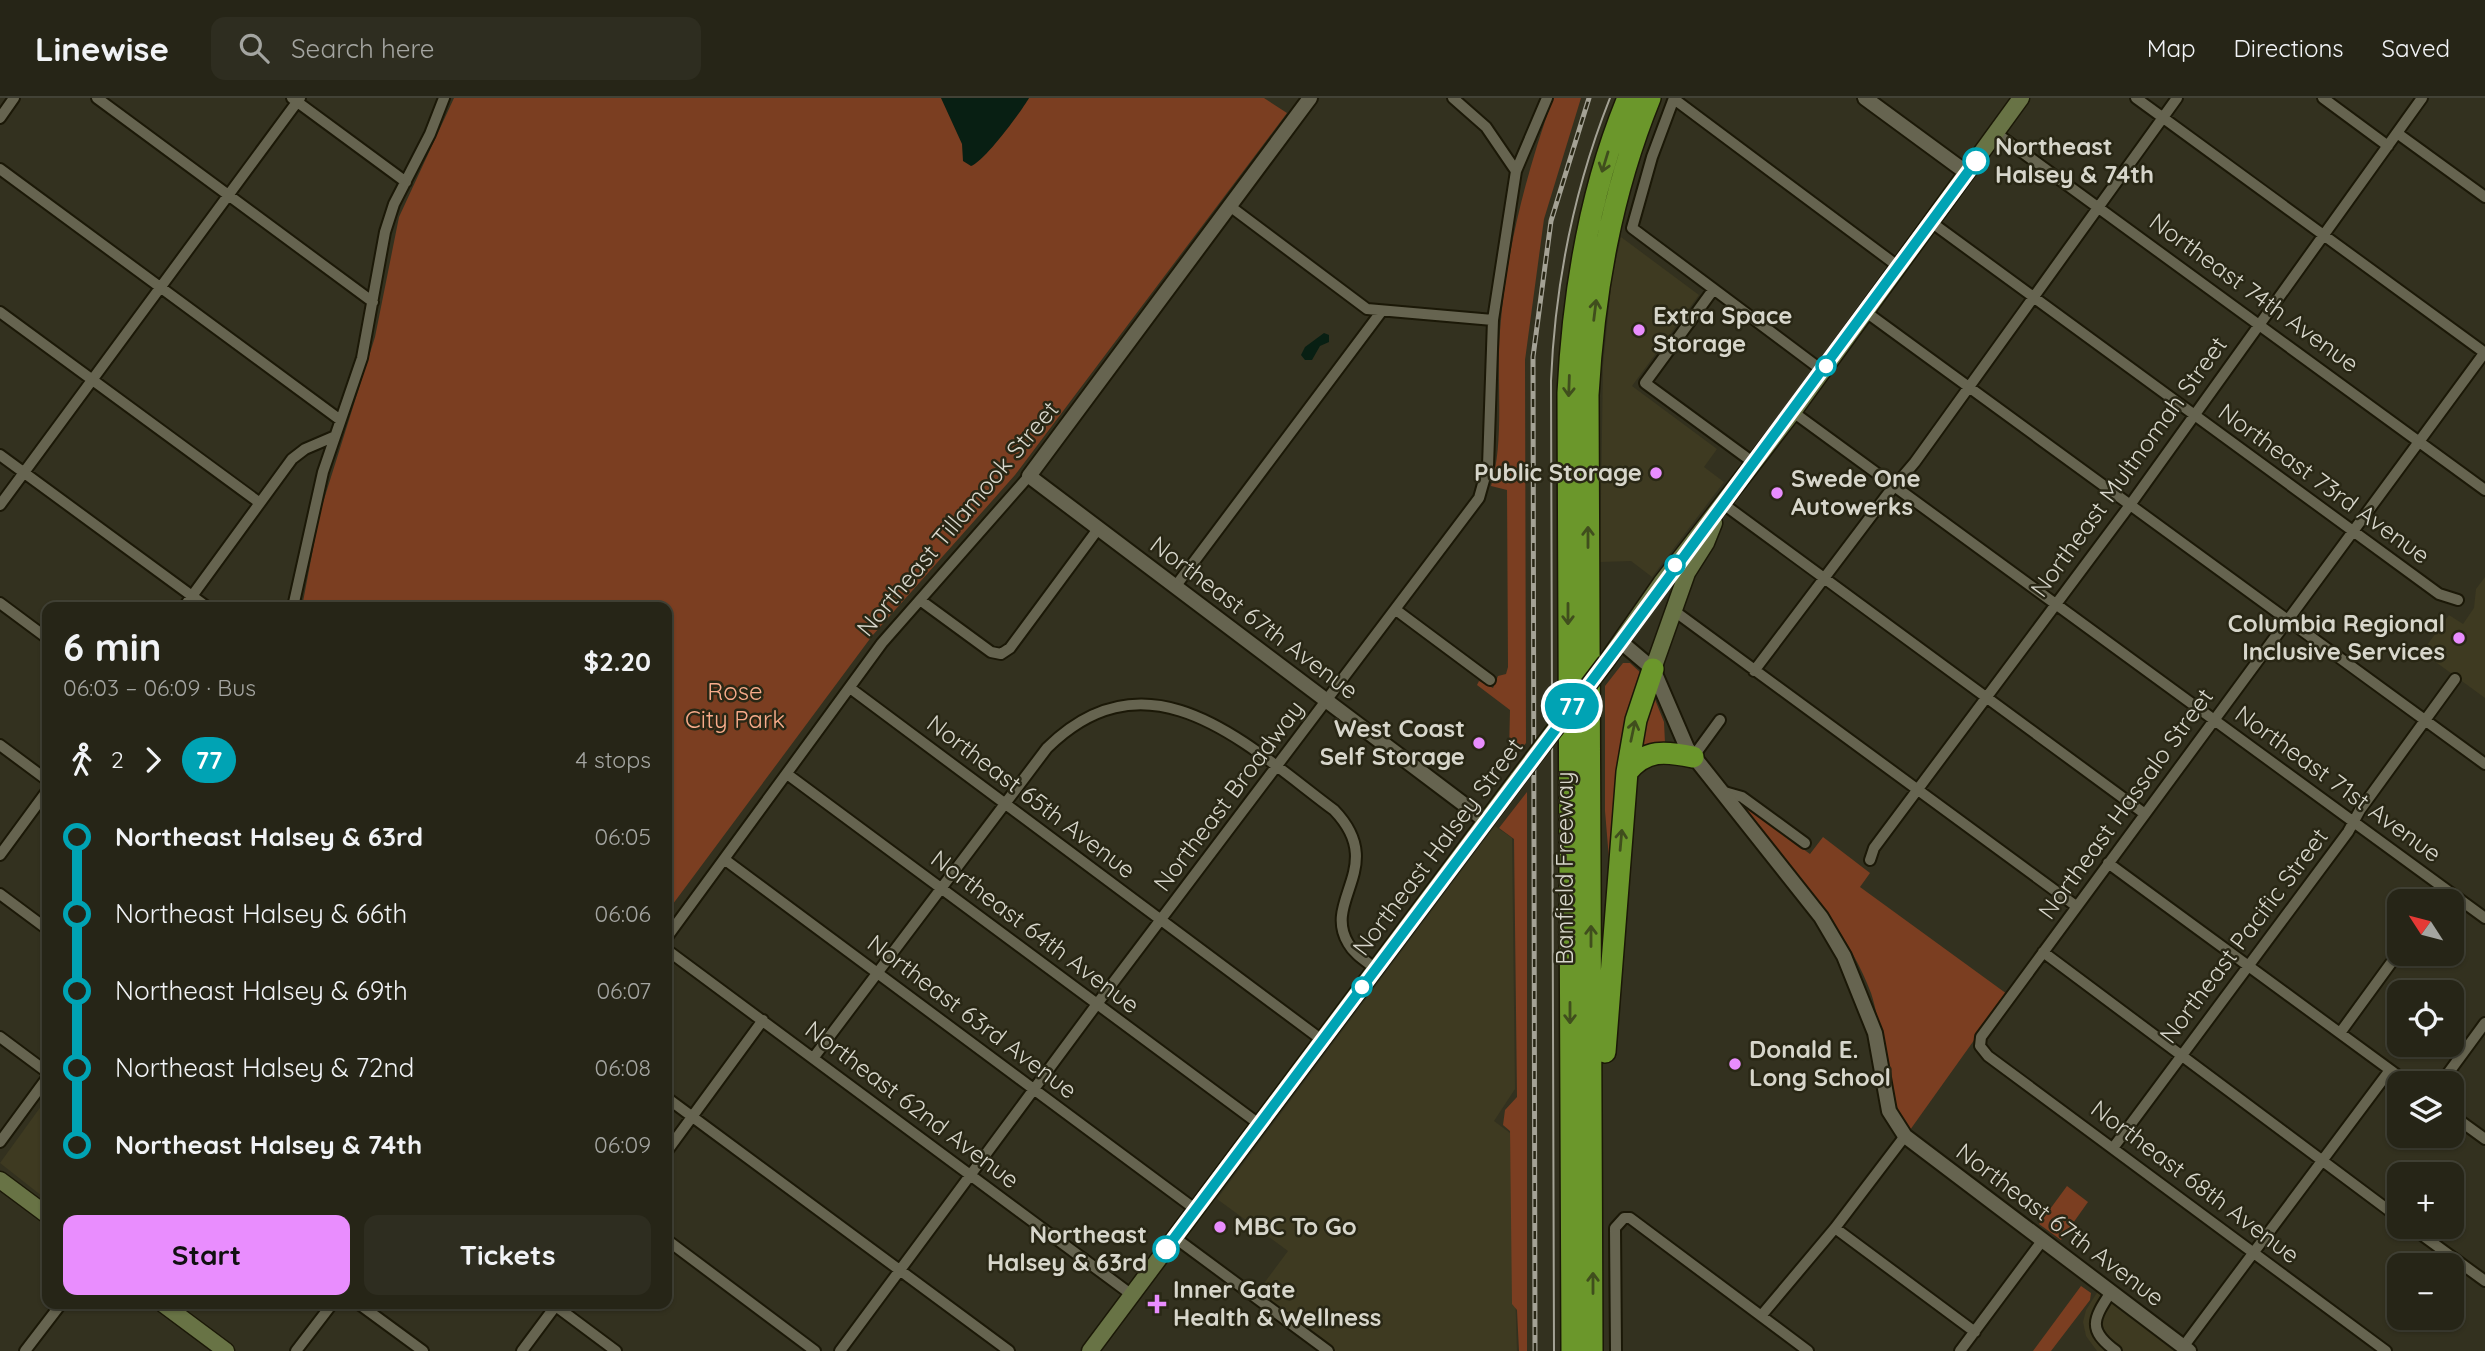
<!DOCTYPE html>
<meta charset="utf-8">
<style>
:root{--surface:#262517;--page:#2e2d20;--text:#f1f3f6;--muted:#a4a5a1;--line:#424236;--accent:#e98dfe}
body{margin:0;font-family:Quicksand,sans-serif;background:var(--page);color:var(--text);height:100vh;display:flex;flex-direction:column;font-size:26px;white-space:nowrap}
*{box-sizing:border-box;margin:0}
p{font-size:23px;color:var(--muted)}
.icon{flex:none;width:38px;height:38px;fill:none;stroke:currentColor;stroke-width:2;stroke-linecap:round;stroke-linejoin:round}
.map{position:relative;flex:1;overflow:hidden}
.sheet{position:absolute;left:42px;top:504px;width:630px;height:707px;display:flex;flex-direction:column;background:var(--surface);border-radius:14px;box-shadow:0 2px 5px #0004,0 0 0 2px var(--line)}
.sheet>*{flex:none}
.badge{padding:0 14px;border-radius:23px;font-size:24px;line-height:46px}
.needle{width:46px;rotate:306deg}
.controls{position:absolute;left:2387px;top:791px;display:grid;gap:14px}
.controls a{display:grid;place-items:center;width:77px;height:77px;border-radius:14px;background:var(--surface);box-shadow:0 2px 5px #0004,0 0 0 2px var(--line);font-size:35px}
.map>.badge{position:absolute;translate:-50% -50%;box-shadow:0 0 0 4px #fff}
.legs{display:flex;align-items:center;gap:10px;height:77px;padding:0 21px;font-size:23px}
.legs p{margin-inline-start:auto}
.headline{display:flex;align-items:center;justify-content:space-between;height:119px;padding:0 21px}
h1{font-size:38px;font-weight:700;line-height:52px}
.button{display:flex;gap:14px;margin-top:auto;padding:14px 21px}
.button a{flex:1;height:80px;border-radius:14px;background:var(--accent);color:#111;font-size:28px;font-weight:700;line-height:80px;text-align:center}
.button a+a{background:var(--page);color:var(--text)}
ul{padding:0 21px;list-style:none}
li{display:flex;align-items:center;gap:24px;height:77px;font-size:26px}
li i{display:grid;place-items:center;width:10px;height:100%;margin:0 9px;background:currentColor}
li i::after{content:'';width:18px;height:18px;margin:-9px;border:5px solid;border-radius:50%;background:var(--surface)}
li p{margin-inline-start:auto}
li:first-child i{background:linear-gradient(#0000 50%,currentColor 0)}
li:last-child i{background:linear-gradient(currentColor 50%,#0000 0)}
header{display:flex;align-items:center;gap:42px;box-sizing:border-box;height:98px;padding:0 35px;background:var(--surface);border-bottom:2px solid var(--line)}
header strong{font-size:33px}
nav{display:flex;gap:38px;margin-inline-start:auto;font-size:24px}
.search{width:490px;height:63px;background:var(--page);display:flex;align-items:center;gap:18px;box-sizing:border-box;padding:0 24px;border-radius:14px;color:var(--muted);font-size:26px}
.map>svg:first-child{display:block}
</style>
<header>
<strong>Linewise</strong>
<div class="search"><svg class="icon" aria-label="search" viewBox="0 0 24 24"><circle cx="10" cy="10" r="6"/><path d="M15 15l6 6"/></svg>Search here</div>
<nav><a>Map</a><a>Directions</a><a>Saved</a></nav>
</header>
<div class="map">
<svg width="2485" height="1253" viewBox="0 0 2485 1253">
<rect width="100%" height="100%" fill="#33311f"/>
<path fill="#3e3a21" d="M1621 139 1699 197 1632 288 1717 351 1704 369 1724 384 1652 479 1631 463 1600 464 1603 267 1612 179Z
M2485 479V600L2422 554 2449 517 2463 526 2474 510 2476 491Z
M1495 728 1512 740 1515 991 1494 1023 1510 1035 1517 1253H1325L1253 1200 1288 1153 1217 1101Z
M47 1000V1102L0 1065Z
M2098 1193 2180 1253H2097L2086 1238 2083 1224 2086 1212Z"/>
<path fill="#7b3e21" d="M454 0H1264L1287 15 1015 377 872 538 667 814V509H302L320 414 375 239 399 119Z
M1553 0H1581L1544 121 1525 262 1526 645 1517 656H1509L1510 612 1477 587 1479 583 1493 590 1498 578 1506 576 1508 569 1507 392 1491 388C1505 342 1496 282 1500 233 1506 153 1526 76 1553 0Z
M1623 565H1630L1641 575 1609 761 1605 713V588Z
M1654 599 1664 624 1665 645 1642 653 1637 642Z
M1527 694V1253H1519L1517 1212 1512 1206 1510 1033 1503 1027 1505 1012 1517 999 1514 741 1499 730Z
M1737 703 1810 756 1823 739 1870 775 1860 789 2007 896 1910 1032C1890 1016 1882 927 1871 895 1844 823 1784 763 1737 703Z
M2067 1088 2088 1104 2061 1142 2039 1126Z
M2081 1188 2091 1195 2090 1202 2051 1253H2033Z"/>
<path fill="#081f13" d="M941 0H1029C1021 14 984 64 971 68L963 63 962 46Z
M1324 235 1329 237V244L1320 248 1312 262H1305L1301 257 1305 249Z"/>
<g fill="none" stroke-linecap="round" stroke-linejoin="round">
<g stroke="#1b1807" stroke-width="14">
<path id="minor" d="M97 0 373 204
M292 0 406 84
M1453 0 1486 29 1516 73
M1674 0 1652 59 1632 130 1823 273
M2136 0 2485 255
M2323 0 2388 48
M1674 1 1899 169
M0 20 14 0
M1996 35 2485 392
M2397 35 2485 99
M0 71 339 321
M1231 109 1367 211 1493 222
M1931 124 2439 496 2458 502
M1713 192 1645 285 1754 365
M0 214 260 405
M1866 214 2485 666
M1793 314 2485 820
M0 357 207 509
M1722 405 2145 716
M0 407 300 0
M1175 489 1381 214
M920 502 991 554 1001 556 1010 550 1098 431
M0 505 47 540
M184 509 292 361 305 351 333 339
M293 509 323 374 362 260 385 134 394 106 430 36 444 0
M1396 512 1490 582
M1673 512 2076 808
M1754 573 1887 397 1915 364 2177 0
M850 590 1322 942
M0 647 47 682
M1693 659 1720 622
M787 676 1259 1026
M1721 693 1742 699 1805 745
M0 757 47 693
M724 761 1195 1111
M1870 762 1874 750 2130 407 2422 0
M2108 765 2408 985
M0 796 47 831
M2436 803 2445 791
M667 839 882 545 1029 378
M667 852 1132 1197
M2043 854 2399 1120
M2340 935 2399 854
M0 939 47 974
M814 959 1047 650C1150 548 1248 648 1334 712 1388 768 1322 802 1348 845 1354 856 1366 863 1376 871
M2441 985 2485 925
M667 1000 1009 1253
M2452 1017 2485 1041
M0 1044 47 980
M2113 1050 2348 734 2360 712 2455 581
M667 1053 763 922
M2411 1129 2485 1183
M1835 1130 1975 1234
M1174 1139 1328 1253
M667 1142 815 1253
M2111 1194C2093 1221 2087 1232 2116 1253
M359 1206 423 1253
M553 1206 616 1253
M1761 1218 1835 1130 1905 1038
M2183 1249 2390 972
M25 1253 61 1206
M296 1253 332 1206
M522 1253 557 1206
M840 1253 1097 906 1479 400 1488 368 1493 222 1516 73 1547 0
M1616 1253 1615 1130 1624 1120H1630L1808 1253
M1960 1253 2042 1143
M2386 1253 1988 958 1980 948 1981 939 2485 254"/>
</g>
<g stroke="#1b1807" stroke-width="18">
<path id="tertiary" d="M1310 0 1029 378 1486 723
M1865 0 1967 75
M1621 544 1653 571 1687 650 1821 819 1844 858 1875 935 1889 1013 1905 1038 2189 1253"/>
</g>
<g stroke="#1b1807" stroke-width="19">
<path id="secondary" d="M1606 564 1661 485 1793 314 2021 0
M1653 571 1687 475 1706 445 1714 425
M0 1082 47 1117
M163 1206 226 1253
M1090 1253 1518 680"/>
</g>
<g stroke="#1b1807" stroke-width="24">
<path id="motorway" d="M1627 674C1646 651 1665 653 1693 659
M1605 954 1627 674 1636 622 1653 571
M1572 1253 1568 295C1573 194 1589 94 1628 0
M1592 1253 1588 297C1594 194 1611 96 1650 0"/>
</g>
<use href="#minor" stroke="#666450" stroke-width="10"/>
<use href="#tertiary" stroke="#666450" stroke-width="14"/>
<use href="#secondary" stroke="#687345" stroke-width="16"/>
<use href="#motorway" stroke="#6b972b" stroke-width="21"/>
<path stroke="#a4a295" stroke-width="2" d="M1554 1253 1551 283C1555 185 1574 91 1610 0"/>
<g stroke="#a4a295" stroke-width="5">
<path id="rail" d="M1535 1253 1533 259 1551 123 1589 0"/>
</g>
<use href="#rail" stroke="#292715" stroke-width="2.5" stroke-dasharray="8" stroke-linecap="butt"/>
<g stroke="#1b1807" stroke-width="19" stroke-linecap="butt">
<path id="secondary-bridge" d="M1518 680 1606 564"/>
</g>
<use href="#secondary-bridge" stroke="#687345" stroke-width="16"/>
</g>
<defs><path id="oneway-shaft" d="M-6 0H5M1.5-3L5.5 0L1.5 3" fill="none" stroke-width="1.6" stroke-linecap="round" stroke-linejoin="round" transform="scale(1.75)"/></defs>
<g stroke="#404e1d">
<use href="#oneway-shaft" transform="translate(1605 64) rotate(107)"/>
<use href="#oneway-shaft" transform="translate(1595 212) rotate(-83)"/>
<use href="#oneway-shaft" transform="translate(1569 288) rotate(92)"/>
<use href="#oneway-shaft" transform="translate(1588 439) rotate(-90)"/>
<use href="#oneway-shaft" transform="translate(1568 516) rotate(90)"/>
<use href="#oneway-shaft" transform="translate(1633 633) rotate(-78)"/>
<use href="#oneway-shaft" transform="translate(1621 742) rotate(-85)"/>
<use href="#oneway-shaft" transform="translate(1591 838) rotate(-90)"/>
<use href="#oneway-shaft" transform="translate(1570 915) rotate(90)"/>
<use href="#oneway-shaft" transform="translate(1593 1185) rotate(-90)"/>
</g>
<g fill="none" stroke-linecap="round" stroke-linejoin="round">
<g stroke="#fff" stroke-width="16">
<path id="line-1" d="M1166 1151 1621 544 1976 63"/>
</g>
<use href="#line-1" stroke="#00a3b4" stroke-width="10"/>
</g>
<g fill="#fff" stroke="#00a3b4" stroke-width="3.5">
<circle cx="1976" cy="63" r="12"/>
<circle cx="1826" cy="268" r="9"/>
<circle cx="1675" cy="467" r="9"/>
<circle cx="1362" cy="889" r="9"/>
<circle cx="1166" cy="1151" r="12"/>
</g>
<g fill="#e98dfe" stroke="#292715" stroke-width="2.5">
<circle cx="1639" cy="232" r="7"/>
<circle cx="1656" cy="375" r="7"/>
<circle cx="1777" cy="395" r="7"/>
<circle cx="2459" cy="540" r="7"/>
<circle cx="1479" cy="645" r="7"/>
<circle cx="1735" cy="966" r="7"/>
<circle cx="1220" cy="1129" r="7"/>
<path d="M1153.5 1195.5h7v7h7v7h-7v7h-7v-7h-7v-7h7z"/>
</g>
<g text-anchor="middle" stroke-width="5" stroke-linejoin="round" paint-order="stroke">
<g font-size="24" font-weight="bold" fill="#d7d6cb" stroke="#292715" text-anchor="start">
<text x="1995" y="57">Northeast<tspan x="1995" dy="28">Halsey &amp; 74th</tspan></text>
<text x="1147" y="1145" text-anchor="end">Northeast<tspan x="1147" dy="28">Halsey &amp; 63rd</tspan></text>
</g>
<g font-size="24" fill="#d7d6cb" stroke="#292715">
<text transform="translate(2254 195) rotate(36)" y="8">Northeast 74th Avenue</text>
<text transform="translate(2129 369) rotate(-54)" y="8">Northeast Multnomah Street</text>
<text transform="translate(2324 386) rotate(36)" y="8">Northeast 73rd Avenue</text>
<text transform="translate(958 421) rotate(-50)" y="8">Northeast Tillamook Street</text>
<text transform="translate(1254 520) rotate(37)" y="8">Northeast 67th Avenue</text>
<text transform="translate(2338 686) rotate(36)" y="8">Northeast 71st Avenue</text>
<text transform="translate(1229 698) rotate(-53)" y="8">Northeast Broadway</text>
<text transform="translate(1031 699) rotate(37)" y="8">Northeast 65th Avenue</text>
<text transform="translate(2126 706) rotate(-54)" y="8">Northeast Hassalo Street</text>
<text transform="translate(1438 749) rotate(-53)" y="8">Northeast Halsey Street</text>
<text transform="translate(1565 770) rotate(-90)" y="8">Banfield Freeway</text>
<text transform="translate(1035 834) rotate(37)" y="8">Northeast 64th Avenue</text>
<text transform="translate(2244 838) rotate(-53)" y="8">Northeast Pacific Street</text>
<text transform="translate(972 919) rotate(37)" y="8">Northeast 63rd Avenue</text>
<text transform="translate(912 1007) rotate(37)" y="8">Northeast 62nd Avenue</text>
<text transform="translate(2195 1084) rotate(37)" y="8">Northeast 68th Avenue</text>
<text transform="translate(2060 1127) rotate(37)" y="8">Northeast 67th Avenue</text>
</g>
<g font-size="24" font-weight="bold" fill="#d7d6cb" stroke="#292715" text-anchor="start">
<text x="1653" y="226">Extra Space<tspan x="1653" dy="28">Storage</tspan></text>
<text x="1642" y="383" text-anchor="end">Public Storage</text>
<text x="1791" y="389">Swede One<tspan x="1791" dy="28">Autowerks</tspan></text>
<text x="2445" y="534" text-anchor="end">Columbia Regional<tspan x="2445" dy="28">Inclusive Services</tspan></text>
<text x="1465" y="639" text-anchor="end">West Coast<tspan x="1465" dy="28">Self Storage</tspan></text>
<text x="1749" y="960">Donald E.<tspan x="1749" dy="28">Long School</tspan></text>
<text x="1234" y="1137">MBC To Go</text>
<text x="1173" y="1200">Inner Gate<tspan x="1173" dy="28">Health &amp; Wellness</tspan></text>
</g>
<g font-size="24" fill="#f8ac8b" stroke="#292715">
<text x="735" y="602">Rose<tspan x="735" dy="28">City Park</tspan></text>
</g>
</g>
</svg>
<div class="controls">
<a><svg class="needle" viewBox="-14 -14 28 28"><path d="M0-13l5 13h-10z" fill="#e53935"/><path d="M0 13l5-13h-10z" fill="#a4a5a1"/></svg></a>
<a><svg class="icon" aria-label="locate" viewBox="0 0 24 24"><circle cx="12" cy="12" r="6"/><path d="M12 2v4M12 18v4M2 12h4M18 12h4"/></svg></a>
<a><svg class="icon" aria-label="layers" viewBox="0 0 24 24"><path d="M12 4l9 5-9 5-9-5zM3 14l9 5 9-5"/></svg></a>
<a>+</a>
<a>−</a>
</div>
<b class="badge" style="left:1572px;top:608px;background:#00a3b4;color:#fff">77</b>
<section class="sheet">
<div class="headline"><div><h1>6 min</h1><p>06:03 – 06:09 · Bus</p></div><b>$2.20</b></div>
<div class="legs"><svg class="icon" aria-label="walk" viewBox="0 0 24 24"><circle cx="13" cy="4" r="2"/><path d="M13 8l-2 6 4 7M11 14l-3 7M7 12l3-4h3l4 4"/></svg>2<svg class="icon" aria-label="forward" viewBox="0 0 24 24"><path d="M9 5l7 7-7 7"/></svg><b class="badge" style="background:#00a3b4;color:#fff">77</b><p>4 stops</p></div>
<ul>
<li><i style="color:#00a3b4"></i><b>Northeast Halsey &amp; 63rd</b><p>06:05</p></li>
<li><i style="color:#00a3b4"></i><span>Northeast Halsey &amp; 66th</span><p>06:06</p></li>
<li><i style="color:#00a3b4"></i><span>Northeast Halsey &amp; 69th</span><p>06:07</p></li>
<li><i style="color:#00a3b4"></i><span>Northeast Halsey &amp; 72nd</span><p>06:08</p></li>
<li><i style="color:#00a3b4"></i><b>Northeast Halsey &amp; 74th</b><p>06:09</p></li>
</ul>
<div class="button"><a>Start</a><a>Tickets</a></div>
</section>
</div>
